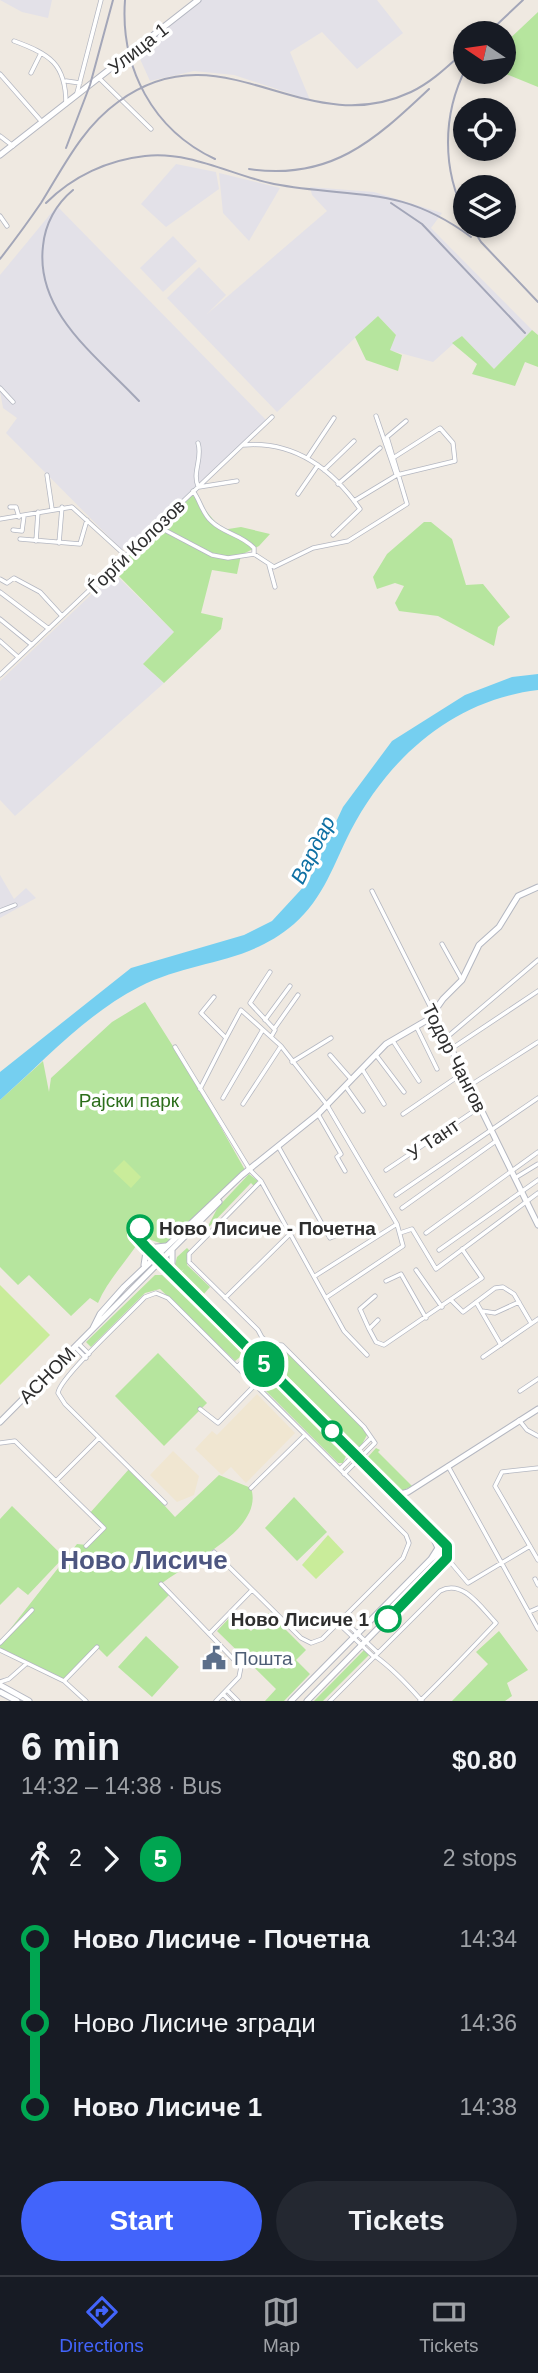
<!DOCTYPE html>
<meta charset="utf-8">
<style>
:root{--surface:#171b24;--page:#242831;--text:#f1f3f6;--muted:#9ea1a6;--line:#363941;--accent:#4264fb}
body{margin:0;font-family:Helvetica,sans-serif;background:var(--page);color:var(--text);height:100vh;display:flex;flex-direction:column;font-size:26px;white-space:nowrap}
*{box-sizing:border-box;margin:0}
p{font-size:23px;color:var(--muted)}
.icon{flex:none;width:38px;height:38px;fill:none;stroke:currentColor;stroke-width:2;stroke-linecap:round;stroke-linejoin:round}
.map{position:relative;height:1701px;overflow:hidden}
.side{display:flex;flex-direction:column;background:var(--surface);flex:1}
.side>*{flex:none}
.badge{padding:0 14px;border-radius:23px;font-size:24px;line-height:46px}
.needle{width:46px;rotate:283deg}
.controls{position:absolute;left:453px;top:21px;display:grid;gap:14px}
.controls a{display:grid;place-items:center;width:63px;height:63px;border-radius:50%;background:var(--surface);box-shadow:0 4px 10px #0003;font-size:35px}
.map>.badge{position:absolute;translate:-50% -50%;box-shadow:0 0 0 4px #fff}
.legs{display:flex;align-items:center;gap:10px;height:77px;padding:0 21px;font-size:23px}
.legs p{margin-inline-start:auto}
.headline{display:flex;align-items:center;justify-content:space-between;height:119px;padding:0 21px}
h1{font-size:38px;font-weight:700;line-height:52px}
.primary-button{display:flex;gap:14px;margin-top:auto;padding:14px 21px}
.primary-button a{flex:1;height:80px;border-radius:42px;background:var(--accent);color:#fff;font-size:28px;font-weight:700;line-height:80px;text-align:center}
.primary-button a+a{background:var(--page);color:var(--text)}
ul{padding:0 21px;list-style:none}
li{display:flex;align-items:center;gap:24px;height:84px;font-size:26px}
li i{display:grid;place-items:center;width:10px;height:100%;margin:0 9px;background:currentColor}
li i::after{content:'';width:18px;height:18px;margin:-9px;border:5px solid;border-radius:50%;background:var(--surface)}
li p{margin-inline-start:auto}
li:first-child i{background:linear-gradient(#0000 50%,currentColor 0)}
li:last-child i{background:linear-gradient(currentColor 50%,#0000 0)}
.tab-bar{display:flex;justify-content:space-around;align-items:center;height:98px;border-top:2px solid var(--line);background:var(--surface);font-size:19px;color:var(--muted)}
.tab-bar a{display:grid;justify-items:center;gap:4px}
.tab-bar .on{color:var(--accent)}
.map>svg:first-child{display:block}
</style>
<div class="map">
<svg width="538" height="1701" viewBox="0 0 538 1701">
<rect width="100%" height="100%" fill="#efe9e1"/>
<path fill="#e3e1e8" d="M0 0H52L48 18 22 12Z
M197 0H377L403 33 357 69 322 32 290 52 310 100 234 75 194 71 150 81 135 48Z
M176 164 216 172 219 189 166 227 141 204Z
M219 173 280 188 249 241 223 213Z
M310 187 374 192 442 213 431 228 532 330 494 369 462 336 433 362 389 350 396 335 378 316 277 412 167 298 199 267 226 295 207 314 327 211 312 195Z
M57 206 266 420 138 544 121 549 6 433 17 418 3 408 0 391V275Z
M173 236 197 261 163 292 140 268Z
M114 573 174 632 143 664 164 683 15 816 0 800V681Z
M0 875 14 899 26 888 36 898 0 918Z"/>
<path fill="#f0e6d1" d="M257 1394 295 1433 246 1483 231 1467 222 1475 195 1449 212 1431 217 1435Z
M173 1451 199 1476 194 1495 177 1502 150 1475Z"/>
<path fill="#b6e59e" d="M538 12V87L501 72H504V44Z
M378 316 396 335 390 350 402 355 398 371 366 360 355 337Z
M532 330 538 335V367L525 362 515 386 472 374 477 364 452 343 462 336 494 369Z
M191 493 222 530 241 527 270 534 259 546 241 555 237 574 212 570 201 613 223 618 221 629 164 683 143 664 174 632 112 569Z
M424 522H431L452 539 466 585 483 584 510 617 498 627 494 646 438 616 399 611 395 603 404 586 395 583 377 589 373 577 387 554Z
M145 1002 193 1078 245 1170 166 1245 142 1237C128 1260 108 1279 98 1303L90 1298 71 1316 29 1275 18 1285 0 1267V1100L43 1061 49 1092 51 1078 112 1022Z
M249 1174 258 1181 254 1186 251 1183 206 1230 218 1207Z
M187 1248 190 1251 187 1265 210 1287 203 1295 180 1273 184 1269 180 1272 175 1265 177 1257Z
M155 1275H162L244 1354 235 1361 160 1289 145 1293 91 1347 86 1342Z
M283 1346 362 1426 367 1435 360 1448 264 1353Z
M158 1353 207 1403 164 1446 115 1396Z
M251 1366 260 1367 347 1454 343 1463H338L248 1373Z
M376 1448 380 1450 378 1452 412 1486 400 1492 367 1458Z
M130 1468 175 1517 219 1475 251 1488C265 1530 187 1563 161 1584L170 1594 107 1657 97 1647 63 1680 0 1650V1642L77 1544 87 1545 103 1528 89 1514Z
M294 1497 327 1532 297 1561 265 1528Z
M12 1506 64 1557 28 1595 18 1587 0 1605V1519Z
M269 1613 306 1650 296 1660 310 1674 284 1701H265L276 1689 217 1631 233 1614 251 1631Z
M499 1631 528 1670 507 1683 512 1696 505 1701H452L488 1664 476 1652Z
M146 1636 179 1667 152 1697 118 1667Z
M364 1650 369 1655 323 1701H314Z"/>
<path fill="#c9ec9a" d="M124 1160 141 1177 131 1188 113 1171Z
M0 1285 50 1335 0 1385Z
M328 1535 344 1552 316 1579 302 1565Z"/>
<path fill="#75cff0" d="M538 674V690C454 700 390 756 351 830 334 863 324 898 294 924 245 966 193 959 139 987 86 1014 44 1061 0 1100V1072L131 968 244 935 272 921 308 882 343 807 392 741 465 695 512 677Z"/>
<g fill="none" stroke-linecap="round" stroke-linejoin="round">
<g stroke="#b4b7c1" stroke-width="5">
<path id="minor" d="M14 41C50 54 66 64 66 104
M31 73 41 53
M0 74 42 122
M99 78 151 129
M66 81 80 83
M77 93 101 0
M0 136 13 146
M0 216 7 226
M0 388 13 402
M376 416 396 474
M198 443C203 458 192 472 198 486
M244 445C294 441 332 469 360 509L333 535
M308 457 334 418
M324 470 354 441
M47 475 52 509
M338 484 380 448
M199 487 237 481
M193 491C200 500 202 513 211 521 224 534 241 534 254 548V554
M298 494 318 465
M354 501 397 475 455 461 453 443 440 428 393 458
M10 507H16L19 517
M0 519 72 507 126 556
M157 526 212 555 228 558 254 554 274 567 313 548 348 541 407 504 387 437 406 421
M13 530 22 531 24 516
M20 539 80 544 87 520
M36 541 38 512
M59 543 62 507
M269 565 275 587
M0 579 7 583 14 578 40 592 62 616
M0 592 49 629
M0 619 32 645
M0 641 18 657
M0 675 272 417
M372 891 433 1012
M0 911 15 905
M442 944 461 978
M270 972 250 1003 275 1030 271 1037
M214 997 201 1013 226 1038 241 1010 281 1046 327 1105 397 1224 315 1276
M265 1020 290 986
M417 1028 437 1069
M274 1029 298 995
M446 1038 538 960
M393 1041 419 1081
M175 1047 250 1170 261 1181 189 1254V1262L258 1330 266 1345H282L364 1427 375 1443 344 1474
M451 1049 538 991
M330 1055 351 1079
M376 1055 404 1092
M292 1062 331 1038
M362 1069 384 1104
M469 1086 538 1042
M346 1087 363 1111
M200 1089 226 1038
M223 1098 262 1031
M243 1104 281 1046
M318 1114 341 1154 337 1157 345 1171
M403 1114 463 1073
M278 1146 330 1238 351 1229
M386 1170 480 1107
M515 1178 538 1164
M261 1181 344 1331 367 1355
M396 1195 538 1098
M402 1208 496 1141
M400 1233 412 1229 436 1269 538 1193
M426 1233 538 1152
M135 1235 141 1247 153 1259
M135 1235 156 1256
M439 1250 538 1180
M416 1270 442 1307
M386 1281 401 1274 426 1318
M327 1297 403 1246 397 1224
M225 1298 291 1233
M452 1301 463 1312 495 1288 503 1287 514 1294 531 1323
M476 1302 501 1345
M482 1311 495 1313 519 1302
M378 1320 369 1329 376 1342 384 1345 482 1278 462 1249
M369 1329 360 1309 375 1296
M78 1343 89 1354
M75 1347 86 1358
M483 1357 538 1319
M237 1367 262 1343 263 1338
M242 1372 267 1346
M520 1391 538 1379
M200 1409 218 1423 255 1385
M519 1420 527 1430 538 1436
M0 1443 15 1441 104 1528 86 1546
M448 1466 538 1629
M538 1468 502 1472 495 1486 538 1560
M340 1469 370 1439
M56 1481 99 1438
M251 1488 305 1435
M165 1503 65 1404 58 1393C60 1377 130 1313 145 1297L156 1293 168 1298 406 1535 409 1543 403 1558 322 1639 311 1643 301 1638 214 1552
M447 1558 468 1583 530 1546
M535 1579 538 1585
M161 1584 241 1667 239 1677 216 1701
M529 1612 538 1608
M342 1619 378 1653
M338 1623 374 1657
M209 1634 252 1590
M0 1643 32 1610
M0 1650 64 1681
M0 1682 9 1679 26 1664
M227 1690 238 1701
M223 1694 230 1701
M86 1701 64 1681 97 1647
M330 1701 375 1656
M420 1701C446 1676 471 1649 496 1623 482 1609 463 1578 440 1591L375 1656C392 1668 407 1684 421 1700L422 1701"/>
</g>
<g stroke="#b4b7c1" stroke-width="7">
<path id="tertiary" d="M434 1014 538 1225
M147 1248 166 1246
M172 1250V1271
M156 1256 437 1535 449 1550 445 1560 307 1701
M153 1259 169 1274
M144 1265 146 1252
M93 1328 100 1314 124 1287 242 1175 318 1114 386 1044 429 1019 443 999 462 980 479 945 499 927 518 896 538 887
M248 1352 263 1368
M273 1377 400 1503
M0 1422 219 1202
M397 1495 408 1492 538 1409
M431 1559 438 1548 432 1535
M0 1685 29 1701
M0 1692 17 1701
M291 1701 431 1559 442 1551 447 1557"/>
</g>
<g stroke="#b4b7c1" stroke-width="7">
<path id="secondary" d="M0 155 198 0"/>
</g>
<use href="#minor" stroke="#fff" stroke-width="3.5"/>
<use href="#tertiary" stroke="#fff" stroke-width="5"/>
<use href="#secondary" stroke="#fff" stroke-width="5"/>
<path stroke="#a3a6b8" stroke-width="2" d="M125 0C120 68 153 130 215 159
M488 33 523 0
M466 68C442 115 442 170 466 216
M66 148 90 85 113 0
M249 169C330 181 374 141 429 89
M73 190C56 204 45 224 43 246 35 313 98 357 139 401
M46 203C73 176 108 160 145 156 191 151 231 175 274 184 354 199 400 184 471 237
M391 203 422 224 525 333
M471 226 481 242 538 302
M0 259C14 241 28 222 41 203 64 166 82 128 118 102 223 25 303 143 411 92 432 82 448 66 466 50"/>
</g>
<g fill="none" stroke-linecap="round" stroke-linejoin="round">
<g stroke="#fff" stroke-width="16">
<path id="line-1" d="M140 1228 135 1235 146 1247 447 1546V1558L388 1619"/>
</g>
<use href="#line-1" stroke="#00a651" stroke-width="10"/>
</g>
<defs>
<g id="civic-bare" transform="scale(1.89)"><path d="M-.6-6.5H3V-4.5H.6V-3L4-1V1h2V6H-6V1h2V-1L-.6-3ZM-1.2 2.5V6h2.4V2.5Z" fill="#5c6f8a" stroke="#fff" stroke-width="2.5" paint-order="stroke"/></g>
</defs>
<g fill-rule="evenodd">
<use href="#civic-bare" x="214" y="1658"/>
</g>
<g fill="#fff" stroke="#00a651" stroke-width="3.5">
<circle cx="140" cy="1228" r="12"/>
<circle cx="332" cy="1431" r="9"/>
<circle cx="388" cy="1619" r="12"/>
</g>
<g text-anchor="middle" stroke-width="7" stroke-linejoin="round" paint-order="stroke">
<g font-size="19" fill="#2e2e2e" stroke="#fff">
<text transform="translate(138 48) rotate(-38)" y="7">Улица 1</text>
<text transform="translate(136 546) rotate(-44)" y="7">Ѓорѓи Колозов</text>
<text transform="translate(455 1058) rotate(63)" y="7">Тодор Чангов</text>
<text transform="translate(433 1139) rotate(-34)" y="7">У Тант</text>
<text transform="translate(47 1375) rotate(-45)" y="7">АСНОМ</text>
</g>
<g font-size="19" fill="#2c6e1b" stroke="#fff">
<text x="129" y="1107">Рајски парк</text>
</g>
<g font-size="19" font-weight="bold" fill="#2e2e2e" stroke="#fff" text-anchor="start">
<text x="159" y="1235">Ново Лисиче - Почетна</text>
<text x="369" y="1626" text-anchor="end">Ново Лисиче 1</text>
</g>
<g font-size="19" fill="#4e5e75" stroke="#fff" text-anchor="start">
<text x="234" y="1665">Пошта</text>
</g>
<g font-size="21" font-style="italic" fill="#0d6fa3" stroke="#fff">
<text transform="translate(313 850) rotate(-63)" y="7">Вардар</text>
</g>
<g font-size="26" font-weight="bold" fill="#4d5680" stroke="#fff">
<text x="144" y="1569">Ново Лисиче</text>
</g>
</g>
</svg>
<div class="controls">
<a><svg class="needle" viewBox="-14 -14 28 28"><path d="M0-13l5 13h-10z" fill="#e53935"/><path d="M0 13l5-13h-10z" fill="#9ea1a6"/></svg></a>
<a><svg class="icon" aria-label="locate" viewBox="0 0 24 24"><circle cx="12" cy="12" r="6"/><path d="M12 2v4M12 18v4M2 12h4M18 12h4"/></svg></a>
<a><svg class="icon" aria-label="layers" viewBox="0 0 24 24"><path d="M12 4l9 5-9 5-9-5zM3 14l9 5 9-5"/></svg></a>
</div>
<b class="badge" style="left:264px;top:1364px;background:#00a651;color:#fff">5</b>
</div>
<section class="side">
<div class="headline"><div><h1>6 min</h1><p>14:32 – 14:38 · Bus</p></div><b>$0.80</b></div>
<div class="legs"><svg class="icon" aria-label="walk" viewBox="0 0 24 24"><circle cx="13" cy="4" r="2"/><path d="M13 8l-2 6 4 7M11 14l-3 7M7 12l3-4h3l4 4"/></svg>2<svg class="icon" aria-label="forward" viewBox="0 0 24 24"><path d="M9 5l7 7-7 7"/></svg><b class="badge" style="background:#00a651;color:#fff">5</b><p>2 stops</p></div>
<ul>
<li><i style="color:#00a651"></i><b>Ново Лисиче - Почетна</b><p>14:34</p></li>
<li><i style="color:#00a651"></i><span>Ново Лисиче згради</span><p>14:36</p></li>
<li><i style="color:#00a651"></i><b>Ново Лисиче 1</b><p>14:38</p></li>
</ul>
<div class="primary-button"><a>Start</a><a>Tickets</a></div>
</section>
<nav class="tab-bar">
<a class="on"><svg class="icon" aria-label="directions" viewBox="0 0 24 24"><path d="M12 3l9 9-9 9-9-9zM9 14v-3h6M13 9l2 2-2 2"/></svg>Directions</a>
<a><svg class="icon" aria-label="map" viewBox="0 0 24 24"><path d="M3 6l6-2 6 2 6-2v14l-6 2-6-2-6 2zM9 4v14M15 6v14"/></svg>Map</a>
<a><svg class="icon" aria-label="tickets" viewBox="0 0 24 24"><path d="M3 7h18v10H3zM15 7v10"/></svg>Tickets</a>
</nav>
